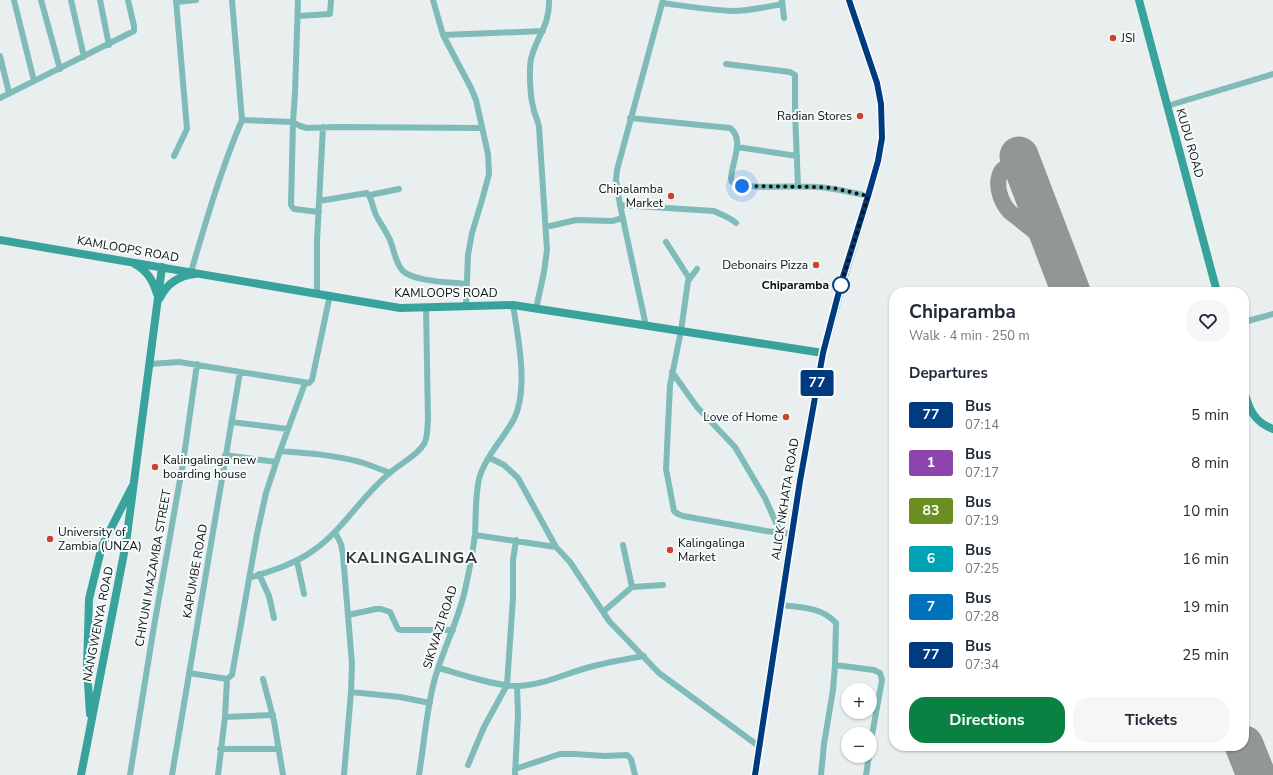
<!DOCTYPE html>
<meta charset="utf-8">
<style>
:root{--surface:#fff;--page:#f6f6f7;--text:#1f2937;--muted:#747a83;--accent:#0b8043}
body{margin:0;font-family:"Nunito Sans",sans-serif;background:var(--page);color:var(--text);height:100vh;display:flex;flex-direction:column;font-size:15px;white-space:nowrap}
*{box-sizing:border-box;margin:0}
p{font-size:13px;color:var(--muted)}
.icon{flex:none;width:22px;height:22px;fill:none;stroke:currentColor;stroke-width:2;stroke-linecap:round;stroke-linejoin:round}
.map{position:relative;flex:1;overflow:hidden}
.drawer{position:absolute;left:889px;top:287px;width:360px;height:464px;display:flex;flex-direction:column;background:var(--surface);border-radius:16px;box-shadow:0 1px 3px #0004}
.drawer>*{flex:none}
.badge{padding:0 8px;border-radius:3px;font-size:14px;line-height:26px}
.fabs{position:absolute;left:841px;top:683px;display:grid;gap:8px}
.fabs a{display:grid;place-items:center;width:36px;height:36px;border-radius:50%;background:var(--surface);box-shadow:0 1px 3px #0004;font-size:20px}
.you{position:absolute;width:20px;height:20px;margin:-10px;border:3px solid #fff;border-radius:50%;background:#1a73e8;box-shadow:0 0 0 6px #1a73e833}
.map>.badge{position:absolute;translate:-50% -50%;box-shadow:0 0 0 2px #fff}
h2{padding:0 20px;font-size:15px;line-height:36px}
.round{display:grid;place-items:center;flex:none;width:42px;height:42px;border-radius:16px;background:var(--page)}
.headline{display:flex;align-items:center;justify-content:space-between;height:68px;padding:0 20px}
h1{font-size:19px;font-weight:700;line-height:30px}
.cta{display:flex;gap:8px;margin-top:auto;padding:8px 20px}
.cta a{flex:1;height:46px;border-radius:16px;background:var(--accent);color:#fff;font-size:16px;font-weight:700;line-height:46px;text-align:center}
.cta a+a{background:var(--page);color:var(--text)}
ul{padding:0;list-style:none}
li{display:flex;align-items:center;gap:12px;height:48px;padding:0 20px}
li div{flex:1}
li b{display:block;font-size:15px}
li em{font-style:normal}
li .badge{min-width:44px;font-weight:700;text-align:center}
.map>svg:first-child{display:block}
</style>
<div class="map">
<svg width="1273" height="775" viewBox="0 0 1273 775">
<rect width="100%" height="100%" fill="#e9efef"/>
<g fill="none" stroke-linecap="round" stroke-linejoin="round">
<path stroke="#929696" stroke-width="16" d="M1023 167C992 157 993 195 1010 212L1054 247"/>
<path stroke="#929696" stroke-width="39" d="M1019 156 1071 292
M1244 745 1256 775"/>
<path stroke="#7fbbb8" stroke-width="6" d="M14 0 34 81
M41 0 60 69
M71 0 84 57
M100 0 109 45
M232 0 242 120
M298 0 295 93 293 122 291 205 294 209 319 212
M433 0 443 35 471 88 476 100 488 154 489 174 482 200 472 233 468 255 466 305
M782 0 784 18
M176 2 196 0
M662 3C685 6 709 10 733 11 749 11 766 7 782 4
M298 16 330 14 331 0
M443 35 543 31
M0 56 9 93
M726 64 790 72 795 75V112L798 186
M0 98 134 31V26L128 0
M1167 106 1273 74
M630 118 730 128C745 139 732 162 731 178L732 182C744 190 798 185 817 187 834 188 851 192 868 196
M737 147 797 156
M174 156 187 129 176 0
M370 195 399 189
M319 201 367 193C372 198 373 209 376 215 380 223 386 231 390 240 394 249 395 263 403 271 415 282 450 282 466 284
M620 205 714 211C722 215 730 217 736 223
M546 227 576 220 612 221 623 218
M666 242 689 278
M697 269 688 281 681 331 670 385 666 469 674 511 678 514 683 516 766 531 791 534
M191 272C206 221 221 169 242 120L293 122 300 126 307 128 337 127 482 128
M317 293V241L323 127
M536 309 544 272 547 250 539 127C538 120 534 114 533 106 530 96 529 70 531 59 536 37 550 26 549 0
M1244 322 1273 314
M646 326 620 205 616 180 617 170 663 0
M150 364 179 362 309 383 312 380 330 295
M672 372 697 407 735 447 765 498 781 534
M231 422 288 429
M280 451C307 453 334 455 360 462 370 465 380 469 390 473
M225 455 276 462
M490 458 504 465 518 478 556 547 570 562 609 621 659 673 760 747
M335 532 341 544 343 555 352 664 351 692 344 775
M475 535 556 547
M623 545 632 587
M297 561 304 594
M259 574 269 596 274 618
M249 578C271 571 295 564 314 550 344 529 362 495 391 472 401 463 417 456 424 444 428 437 427 428 428 420L426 307
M780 605C800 607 822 607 836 623L835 665 833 690 824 744 821 775
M603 612 632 587 663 585
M348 615 376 609H381L390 612 398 629 401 630H453
M835 665 874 670 880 673 882 680 870 746
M439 668C460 674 495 686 516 686 542 686 566 673 590 667 608 662 626 659 644 656
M189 673 227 679 232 675 257 534 266 493 280 451 305 383
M263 679 274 721 283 775
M351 692 400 697 430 703
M225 717 273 715
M220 749H279
M468 765 484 727 507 685 513 598V560L516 540
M515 769 560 754H574L605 756 627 755 631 759 635 775
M130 775 153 632 183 463 197 364
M172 775 240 372
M218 775 225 717 227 679
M419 775C424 744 426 713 434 682 442 651 458 622 465 590 469 572 473 552 475 534 476 516 475 497 479 479 485 457 503 439 514 419 529 389 518 337 513 305
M515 775 518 715 517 686
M866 775 869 756"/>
<path stroke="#38a29d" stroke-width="8" d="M1139 0 1217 292
M0 240 400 308 513 305 823 353
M135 264C147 271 153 280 157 294
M160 298C166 284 180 275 195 274
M1244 391C1249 409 1254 422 1273 429
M90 714 87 668 89 599 102 546 132 487
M81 775 126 543 162 267
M755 775 800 481 823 353 843 280 868 196 878 161 882 138 881 104 877 83 849 0"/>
</g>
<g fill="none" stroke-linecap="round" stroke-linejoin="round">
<g stroke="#fff" stroke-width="9">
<path id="line" d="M755 775 800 481 823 353 842 280 868 196 878 161 882 138 881 104 877 83 849 0"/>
</g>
<use href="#line" stroke="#003b80" stroke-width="6"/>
<path stroke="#0f1010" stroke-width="4" stroke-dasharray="0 7.2" d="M742 186 817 187 833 188 868 196 841 285"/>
</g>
<g fill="#ce422c" stroke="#f6fcfc" stroke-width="1.5">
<circle cx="1113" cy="38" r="4"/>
<circle cx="860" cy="116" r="4"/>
<circle cx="671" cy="196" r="4"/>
<circle cx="816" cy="265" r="4"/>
<circle cx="786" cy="417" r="4"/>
<circle cx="155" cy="467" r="4"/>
<circle cx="50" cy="539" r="4"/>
<circle cx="670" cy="550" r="4"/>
</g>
<circle fill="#fff" stroke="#003b80" stroke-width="2" cx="841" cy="285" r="8"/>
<g text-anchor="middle" stroke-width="4" stroke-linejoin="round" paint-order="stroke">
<g font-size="12" fill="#0f1010" stroke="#f6fcfc" text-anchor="start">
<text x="1121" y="42">JSI</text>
<text x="852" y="120" text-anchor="end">Radian Stores</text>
<text x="663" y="193" text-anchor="end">Chipalamba<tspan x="663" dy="14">Market</tspan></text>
<text x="808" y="269" text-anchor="end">Debonairs Pizza</text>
<text x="778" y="421" text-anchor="end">Love of Home</text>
<text x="163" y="464">Kalingalinga new<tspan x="163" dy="14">boarding house</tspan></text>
<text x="58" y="536">University of<tspan x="58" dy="14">Zambia (UNZA)</tspan></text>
<text x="678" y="547">Kalingalinga<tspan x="678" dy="14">Market</tspan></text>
</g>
<g font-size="12" fill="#0f1010" stroke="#f6fcfc">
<text transform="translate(1190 143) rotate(74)" y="4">KUDU ROAD</text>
<text transform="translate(128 249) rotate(10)" y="4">KAMLOOPS ROAD</text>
<text x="446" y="297">KAMLOOPS ROAD</text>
<text transform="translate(785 499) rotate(-81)" y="4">ALICK NKHATA ROAD</text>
<text transform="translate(153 568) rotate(-80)" y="4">CHIYUNI MAZAMBA STREET</text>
<text transform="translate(195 571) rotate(-80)" y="4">KAPUMBE ROAD</text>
<text transform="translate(98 624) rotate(-79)" y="4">NANGWENYA ROAD</text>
<text transform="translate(440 627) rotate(-72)" y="4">SIKWAZI ROAD</text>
</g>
<g font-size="12" font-weight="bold" fill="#0f1010" stroke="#f6fcfc" text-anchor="end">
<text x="829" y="289">Chiparamba</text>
</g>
<g font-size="16" font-weight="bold" letter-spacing="1" fill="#313535" stroke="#f6fcfc">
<text x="412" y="563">KALINGALINGA</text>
</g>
</g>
</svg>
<div class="fabs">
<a>+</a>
<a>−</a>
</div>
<div class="you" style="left:742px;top:186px"></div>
<b class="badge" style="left:817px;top:383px;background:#003b80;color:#fff">77</b>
<section class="drawer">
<div class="headline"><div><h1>Chiparamba</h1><p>Walk · 4 min · 250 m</p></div><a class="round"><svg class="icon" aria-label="heart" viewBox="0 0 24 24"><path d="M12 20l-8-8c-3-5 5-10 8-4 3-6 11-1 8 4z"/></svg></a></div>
<h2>Departures</h2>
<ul>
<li><span class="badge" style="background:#003b80;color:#fff">77</span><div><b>Bus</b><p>07:14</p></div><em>5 min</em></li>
<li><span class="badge" style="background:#8e44ad;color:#fff">1</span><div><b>Bus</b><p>07:17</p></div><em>8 min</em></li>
<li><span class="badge" style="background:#6b8e23;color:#fff">83</span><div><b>Bus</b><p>07:19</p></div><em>10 min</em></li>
<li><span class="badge" style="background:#00a3b4;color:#fff">6</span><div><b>Bus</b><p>07:25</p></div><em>16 min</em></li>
<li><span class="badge" style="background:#0072bc;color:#fff">7</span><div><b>Bus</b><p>07:28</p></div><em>19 min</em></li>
<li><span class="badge" style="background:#003b80;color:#fff">77</span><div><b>Bus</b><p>07:34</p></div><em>25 min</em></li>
</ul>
<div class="cta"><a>Directions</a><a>Tickets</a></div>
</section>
</div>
